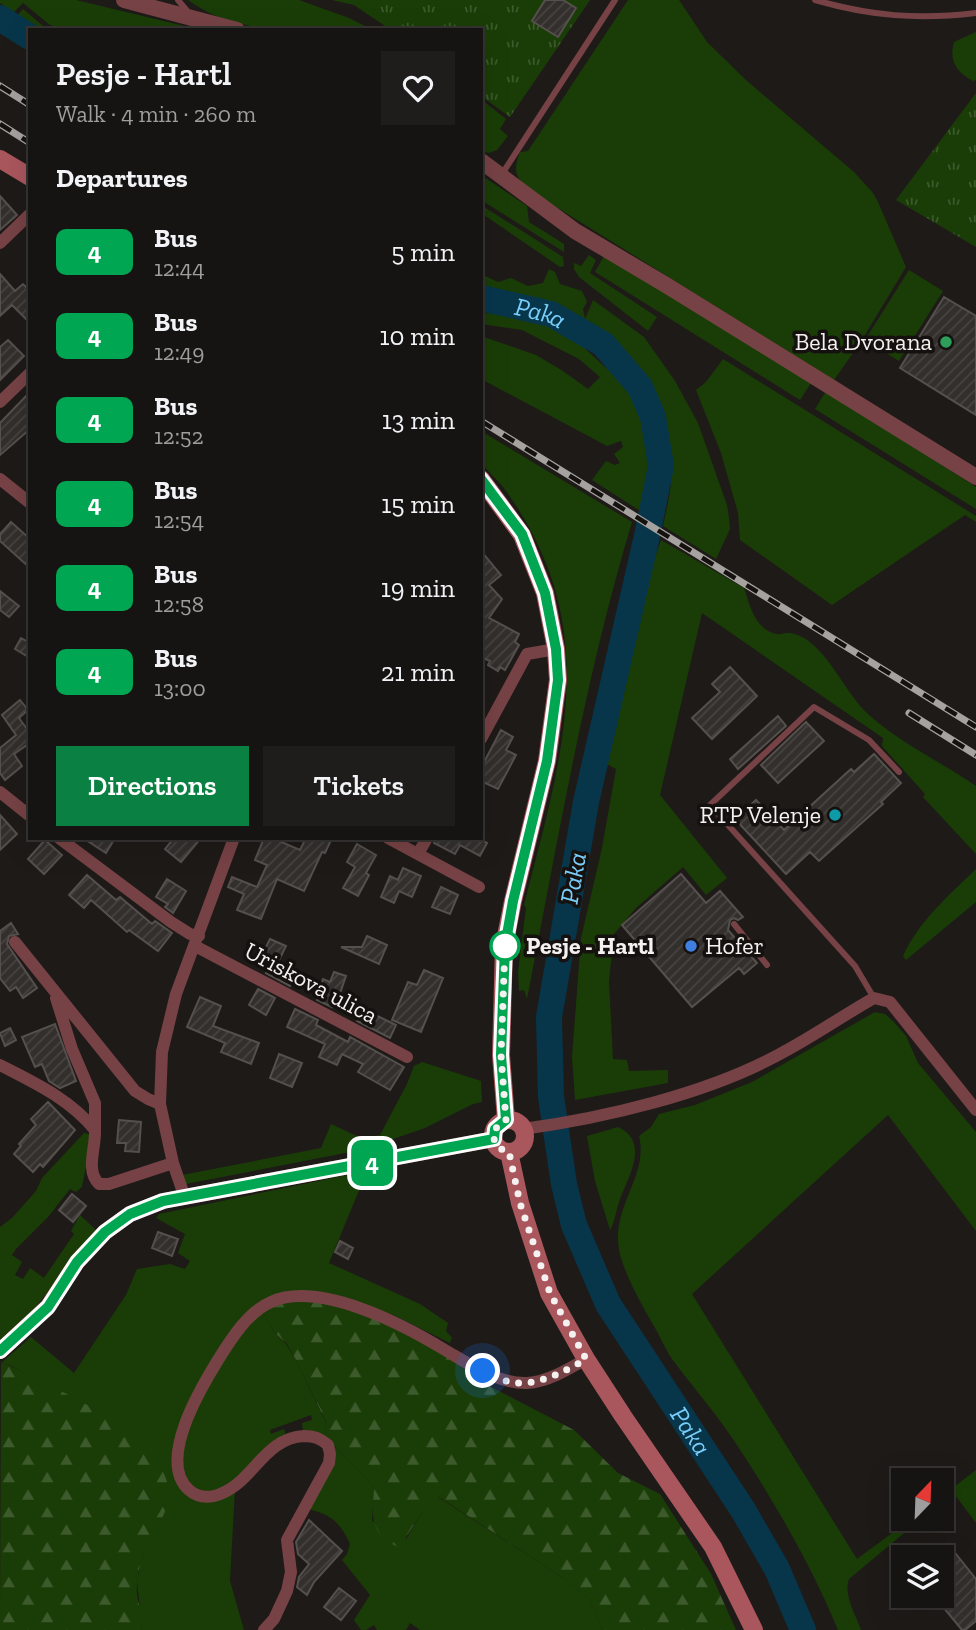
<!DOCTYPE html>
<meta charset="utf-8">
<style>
:root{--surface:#161412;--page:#1f1d1b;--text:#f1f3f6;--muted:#9e9e9f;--line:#353332;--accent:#0b8043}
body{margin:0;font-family:"Zilla Slab",serif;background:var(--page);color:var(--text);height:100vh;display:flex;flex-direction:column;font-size:26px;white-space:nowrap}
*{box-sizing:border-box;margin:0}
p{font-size:23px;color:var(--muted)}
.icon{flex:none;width:38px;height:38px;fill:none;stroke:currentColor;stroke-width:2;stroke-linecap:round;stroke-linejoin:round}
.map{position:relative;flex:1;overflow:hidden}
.sheet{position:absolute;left:28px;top:28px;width:455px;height:812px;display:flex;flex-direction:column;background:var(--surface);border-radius:0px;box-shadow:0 7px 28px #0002,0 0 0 2px var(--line)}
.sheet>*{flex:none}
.badge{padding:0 14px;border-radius:10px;font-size:24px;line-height:46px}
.needle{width:46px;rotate:23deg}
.buttons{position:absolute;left:891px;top:1468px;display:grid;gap:14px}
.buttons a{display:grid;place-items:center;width:63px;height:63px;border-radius:0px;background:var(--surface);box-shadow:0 7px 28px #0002,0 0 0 2px var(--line);font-size:35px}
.you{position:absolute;width:35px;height:35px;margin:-18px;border:5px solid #fff;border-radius:50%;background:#1a73e8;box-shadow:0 0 0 10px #1a73e833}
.map>.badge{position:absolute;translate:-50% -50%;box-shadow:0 0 0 4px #fff}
h2{padding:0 28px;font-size:26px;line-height:63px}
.round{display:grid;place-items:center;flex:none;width:74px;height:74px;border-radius:0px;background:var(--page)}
.head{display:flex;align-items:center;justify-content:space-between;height:119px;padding:0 28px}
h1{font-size:33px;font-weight:600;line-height:52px}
.cta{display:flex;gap:14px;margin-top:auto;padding:14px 28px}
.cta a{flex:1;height:80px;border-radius:0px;background:var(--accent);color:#fff;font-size:28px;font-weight:600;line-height:80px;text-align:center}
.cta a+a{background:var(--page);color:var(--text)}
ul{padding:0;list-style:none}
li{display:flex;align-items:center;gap:21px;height:84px;padding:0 28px}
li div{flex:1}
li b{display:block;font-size:26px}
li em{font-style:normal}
li .badge{min-width:77px;font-weight:700;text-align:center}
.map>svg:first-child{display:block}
</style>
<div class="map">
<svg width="976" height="1630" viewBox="0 0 976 1630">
<defs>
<pattern id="forest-firs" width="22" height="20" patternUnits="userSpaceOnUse" patternTransform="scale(1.75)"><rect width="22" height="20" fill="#1a3d07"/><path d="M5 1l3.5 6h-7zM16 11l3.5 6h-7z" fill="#3c5a2b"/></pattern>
<pattern id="park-tufts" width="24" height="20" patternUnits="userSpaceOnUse" patternTransform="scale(1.75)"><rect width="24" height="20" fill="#1a3d07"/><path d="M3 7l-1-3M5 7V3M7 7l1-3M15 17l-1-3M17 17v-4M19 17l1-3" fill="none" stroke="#3c5a2b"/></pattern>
<pattern id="building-hatch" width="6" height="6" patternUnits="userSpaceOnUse" patternTransform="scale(1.75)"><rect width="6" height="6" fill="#332f2c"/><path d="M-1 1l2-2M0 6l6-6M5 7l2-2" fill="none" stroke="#474341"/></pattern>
</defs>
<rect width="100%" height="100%" fill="#1e1a18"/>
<path fill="#1a3d07" d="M0 0H76L201 30H68L50 25 23 3 14 12 0 3Z
M188 0H299L349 18 373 30C311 30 241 39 188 0Z
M628 0H679L707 42 747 81 854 172 873 193 878 202 906 267 860 343 834 380 537 195C518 181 511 175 520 152L528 151Z
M0 8 14 19 23 9 48 30 30 31 0 12Z
M976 32V80L973 81C956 72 949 61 954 42Z
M481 99 506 119 500 129 508 136 497 150 489 153 481 151Z
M481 175 527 206 529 222 564 244V252L481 200Z
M481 205 563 257 564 266 560 267 481 213Z
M605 254 811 383 800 400 595 272Z
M589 255 596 260 590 273 657 317 648 331 579 277 574 269V263L581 266Z
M549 269 555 272 560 284 582 291 587 302 583 309 585 319 593 300 644 337 675 381 698 423 727 505 729 518 730 529 716 559 663 526C667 506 673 486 671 466 665 407 638 351 584 325L585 319C553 300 518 296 481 292V274L498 282 511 278 528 286 543 283Z
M909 270 943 291 899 361 865 340Z
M481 312 512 316 566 331 606 368 620 376 632 391 645 421 650 447 651 470 645 514 592 480 606 461 615 465 620 463 614 454 623 447 621 441 607 446 481 379V336L536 355 563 371 588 389 600 377 579 359 522 330 481 324Z
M723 359 976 516V522L965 515 832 605 740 540 738 513 721 453 696 390 706 382Z
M826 391 976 487V509L815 409Z
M481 431 632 522C585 678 558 839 527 999L524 990 519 991 518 972 526 908 524 905C553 790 593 671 543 556 532 531 519 508 503 487 497 479 486 471 482 462 478 455 481 439 481 431Z
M661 540 744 588C750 606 755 630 777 634 782 635 781 633 787 633 794 632 806 638 811 643 834 662 846 693 868 714 900 743 941 762 976 786V854L923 797 925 794 882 746 883 738 702 613 660 795 727 878 706 895 683 867 636 908 614 934 609 981 613 1059 627 1060 629 1071 668 1070V1083L575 1100 572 1057 581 938 602 848 616 769 603 762 647 580Z
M976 869V902L906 960 903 956C919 921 949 895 976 869Z
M875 1012 885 1014 894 1022 906 1036 918 1063 976 1132V1231L888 1115 692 1294 857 1559 911 1519H921L849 1579C843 1595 856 1615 861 1630H838C812 1566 771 1496 733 1439 714 1411 692 1386 672 1359 667 1352 663 1343 659 1335 646 1312 632 1289 623 1264 603 1212 650 1180 639 1136L651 1127 659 1114 695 1105 752 1082Z
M422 1062 481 1081 482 1102 473 1104 425 1128 361 1150 186 1184 182 1175 321 1148 331 1124 361 1138 380 1135 407 1084 414 1066Z
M618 1127C650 1142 629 1175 620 1199 616 1210 615 1222 610 1230L595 1181 587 1136Z
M84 1133 89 1134 91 1140 82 1187 76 1192 70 1189 48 1217 16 1249 12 1255 22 1262 15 1275 23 1279 30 1268 44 1278 74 1234 71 1231 80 1215 97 1231 34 1309 0 1344V1227L12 1218 36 1191 42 1178Z
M367 1171 329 1263 420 1304 448 1323 446 1331 452 1338 450 1343 393 1315 336 1297 279 1295 228 1338 173 1456 187 1494 235 1488 230 1581 244 1630H140L142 1626 137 1582 141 1561 150 1537 159 1524 168 1484 155 1459 140 1441 106 1418 8 1364 1 1363 31 1337 74 1373 126 1295 137 1269 170 1264 185 1269 190 1261 178 1253 185 1234 156 1218 159 1214Z
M262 1311 275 1333 286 1344 296 1360 326 1423 325 1437 303 1431 302 1423 312 1420 311 1415 270 1430 271 1434 284 1429 286 1436 232 1484 209 1495 189 1486 180 1454 190 1422 223 1357Z
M334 1446 354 1465 374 1488 372 1521 406 1539 423 1511 438 1497 568 1581 590 1599 602 1630H420L410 1623 406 1630H377L374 1625 366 1630H361L354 1620 370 1595 342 1560 347 1554 350 1544C342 1525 331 1514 311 1510L307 1504Z
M976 1470V1523L955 1495 942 1504V1496Z"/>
<path fill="url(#forest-firs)" d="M303 1299C363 1309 415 1336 469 1362L466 1374 574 1430 618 1473 660 1494 711 1574 736 1630H602L590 1599 568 1581 439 1497 423 1511 399 1548C369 1532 372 1518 374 1488L354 1465 325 1437 326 1422 296 1360 287 1344 275 1333 262 1311 277 1302Z
M1 1363 7 1364C49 1386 108 1411 142 1442 155 1454 172 1481 169 1499 164 1522 147 1540 141 1562 138 1573 136 1584 137 1594 138 1607 147 1617 140 1630H0Z"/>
<path fill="url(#park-tufts)" d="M332 0H590L510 117 481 96V30H391L354 5Z
M976 93V247L896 200Z"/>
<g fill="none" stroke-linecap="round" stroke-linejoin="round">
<g stroke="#07364b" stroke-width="26">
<path d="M0 18 30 37"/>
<path id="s1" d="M481 298 551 314 603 344 640 387 653 417 661 466 647 536 586 802 549 1017 551 1097 564 1184 574 1225 608 1304 743 1510 777 1569 803 1630"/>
</g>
</g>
<path fill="url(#building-hatch)" stroke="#55504e" stroke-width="2" d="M545 0H563L576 8 558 37 532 21Z
M0 196 17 215 0 230Z
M0 274 15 291 23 284 30 291V323L12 305 0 316Z
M944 297 976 316V415L900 368Z
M8 340 24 356 0 380V347Z
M30 392V429L0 455V423Z
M11 522 30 539V568L0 541V534Z
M481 551 501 575 489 585 502 599 489 618 519 634 515 642 519 645 505 670 500 667 498 671 488 665 490 661 481 657Z
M0 591 19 606 9 617 0 610Z
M21 638 30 643V658L15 649Z
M730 667 757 696 712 739 692 718 720 692 712 684Z
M20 700 28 710 19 718 30 733V743L14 754 22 766 5 780 0 773V748L16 735 2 715Z
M778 716 786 726 738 769 730 759Z
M806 722 824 741 778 783 761 765Z
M501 730 513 737 506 750 516 755 498 789 481 781V768Z
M874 754 901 783 881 802 883 804 819 861 810 852 786 874 735 819 756 800 784 830 851 769 854 772Z
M0 815 17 834 0 850Z
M83 838H115L106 853Z
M174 838H201L181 862 165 849Z
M264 838H272L300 850 306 838H332L325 853 322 852 304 891 277 879 261 919 237 910 244 894 228 887 232 877 257 887 267 865 255 860Z
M436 838H478L487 843 480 856 460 845 455 854 434 843Z
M45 840 62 855 44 874 28 859Z
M357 844 376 855 366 873 369 875 358 896 343 888 355 867 347 862Z
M403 868 421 876 412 897 399 891 394 903 381 897 390 876 398 880Z
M681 874 706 903 720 891 743 917 738 920 734 918 730 920 728 930 757 963 744 974 739 968 692 1007 622 925Z
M87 875 116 900 120 897 152 924 155 921 172 933 158 951 129 930 127 932 91 900 84 908 69 895Z
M167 879 186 891 173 913 165 907 168 904 156 897Z
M441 887 458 895 450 914 432 907Z
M11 923 18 934 9 936 7 944 37 988 23 998 16 987 10 991 0 978V931Z
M367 936 387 945 379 964 341 947H362Z
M270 939 286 946 277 964 295 971 290 986 266 973 269 968 258 963Z
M424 970 443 978 421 1032 392 1020 408 982 417 985Z
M334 972 346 976 338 999 335 998 332 1007 317 1000 323 979 330 982Z
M258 989 275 998 266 1015 249 1005Z
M200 997 221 1006 213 1026 259 1043 251 1064 221 1052 225 1043 187 1027Z
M295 1009 318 1020 316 1025 348 1042 350 1037 404 1067 390 1090 358 1072 363 1064 342 1054 337 1065 319 1057 325 1044 287 1027Z
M363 1009 396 1025 390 1038 357 1021Z
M55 1024 76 1081 60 1088 49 1081 42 1064 35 1067 22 1037Z
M10 1028 16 1040 5 1046 0 1033Z
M279 1054 302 1063 292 1087 270 1078Z
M48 1102 75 1130 43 1167 40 1164 33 1172 14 1154 21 1146 19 1144 36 1125 31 1119Z
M119 1120 141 1122 139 1152 125 1151 126 1143H117Z
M72 1194 86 1206 73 1222 59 1210Z
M158 1232 178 1239 172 1256 152 1248Z
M340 1241 353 1248 348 1259 335 1252Z
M309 1520 342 1551 314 1582 307 1595 297 1587 299 1577 309 1564 298 1554 296 1542Z
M948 1544 976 1579V1621L965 1630H962L934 1596H942V1558H931Z
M339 1588 356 1601 341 1620 324 1607Z"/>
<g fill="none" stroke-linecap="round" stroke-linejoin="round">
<path stroke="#764245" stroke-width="6" d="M178 0 188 12
M815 0C871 16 918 20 976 13
M502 174 615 0
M734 924 767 965
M874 998 855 966 710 805 814 707 869 740 899 772"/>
<path stroke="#764245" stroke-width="12" d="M0 243 30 214
M0 402 30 373
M0 479 30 503
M481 739 527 654 556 649
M0 792 30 816
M59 838 171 922 190 934 199 936
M388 838 479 887
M418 854 427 838
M15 942 135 1091 148 1099 160 1104
M195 946 407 1057
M56 998 72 1049 95 1103V1130
M0 1065C35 1083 70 1099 95 1130 96 1148 85 1170 99 1184H109L173 1163
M523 1129C604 1118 706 1094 778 1055 811 1038 842 1016 874 998L890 1002 976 1110
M185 1198 173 1163 160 1104 162 1052 176 994 234 838
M264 1630 274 1619 287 1591 291 1572 287 1540 329 1463 330 1454 328 1445C320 1438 314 1436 304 1436 262 1438 252 1487 214 1496 205 1498 196 1496 189 1490 157 1461 200 1389 218 1360 231 1339 248 1312 271 1302 319 1280 404 1325 445 1350 469 1364 498 1384 527 1383 547 1382 569 1369 586 1359"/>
<path stroke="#764245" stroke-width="16" d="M124 0 237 30
M481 161 575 231 666 285 976 477
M0 1351 48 1306 77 1262 105 1232 130 1214 163 1201 494 1139"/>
<path stroke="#aa565d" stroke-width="18" d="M0 159 30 177
M481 479 522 535 545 593 556 649 558 680 547 761 513 901 504 946 501 1055 506 1120
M493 1136a16 16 0 1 1 32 0a16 16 0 1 1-32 0Z
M509 1152 520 1203 549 1293 586 1359 623 1416 713 1547 754 1630"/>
<g stroke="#a5a2a0" stroke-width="7">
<path id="rail" d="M0 86 30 105
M0 124 30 143
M481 421 976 727
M909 713 976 755"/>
</g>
<use href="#rail" stroke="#14110f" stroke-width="4.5" stroke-dasharray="13" stroke-linecap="butt"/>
</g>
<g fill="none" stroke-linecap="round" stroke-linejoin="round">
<g stroke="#fff" stroke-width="16">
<path id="line" d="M0 1351 48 1307 77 1262 105 1232 130 1214 163 1201 494 1139 495 1129 506 1120 501 1055 505 946 513 901 547 761 558 680 556 649 545 593 522 534 481 479"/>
</g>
<use href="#line" stroke="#00a651" stroke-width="10"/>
<path stroke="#f4f1f0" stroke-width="7" stroke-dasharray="0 12.6" d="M483 1371C491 1374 501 1380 510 1382 536 1387 564 1372 586 1359L550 1293 520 1203 509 1152C497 1149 491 1141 495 1129L506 1120 501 1055 505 946"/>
</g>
<circle fill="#2e9e5b" stroke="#14110f" stroke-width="2.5" cx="946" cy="342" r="7"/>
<circle fill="#0f9aa8" stroke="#14110f" stroke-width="2.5" cx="835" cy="815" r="7"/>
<circle fill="#fff" stroke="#00a651" stroke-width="3.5" cx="505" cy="946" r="14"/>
<circle fill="#3f7fe0" stroke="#14110f" stroke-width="2.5" cx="691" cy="946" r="7"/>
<g text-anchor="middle" stroke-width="7" stroke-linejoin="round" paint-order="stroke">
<g font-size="24" fill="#f4f1f0" stroke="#14110f" text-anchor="end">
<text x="932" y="350">Bela Dvorana</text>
<text x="821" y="823">RTP Velenje</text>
<text x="705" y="954" text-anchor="start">Hofer</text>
</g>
<g font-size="24" font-weight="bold" fill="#f4f1f0" stroke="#14110f" text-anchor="start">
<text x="526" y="954">Pesje - Hartl</text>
</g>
<g font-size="24" fill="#f4f1f0" stroke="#14110f">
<text transform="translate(311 983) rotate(28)" y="8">Uriskova ulica</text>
</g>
<g font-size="26" font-style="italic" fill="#79cefb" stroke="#14110f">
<text dy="9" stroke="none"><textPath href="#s1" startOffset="61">Paka</textPath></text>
<text transform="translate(573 878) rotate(-80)" y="9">Paka</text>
<text dy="9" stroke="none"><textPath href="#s1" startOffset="1281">Paka</textPath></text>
</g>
</g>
</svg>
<div class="buttons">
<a><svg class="needle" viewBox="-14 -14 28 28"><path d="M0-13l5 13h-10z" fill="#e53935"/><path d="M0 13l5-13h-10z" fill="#9e9e9f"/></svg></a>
<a><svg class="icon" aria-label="layers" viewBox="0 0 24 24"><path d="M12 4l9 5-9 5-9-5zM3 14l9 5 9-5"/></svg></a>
</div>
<div class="you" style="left:483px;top:1371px"></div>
<b class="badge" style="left:372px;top:1163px;background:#00a651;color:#fff">4</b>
<section class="sheet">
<div class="head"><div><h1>Pesje - Hartl</h1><p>Walk · 4 min · 260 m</p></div><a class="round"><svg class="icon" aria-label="heart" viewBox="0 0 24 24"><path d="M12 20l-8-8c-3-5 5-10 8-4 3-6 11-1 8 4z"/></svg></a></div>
<h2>Departures</h2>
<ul>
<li><span class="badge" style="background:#00a651;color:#fff">4</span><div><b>Bus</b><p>12:44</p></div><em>5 min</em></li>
<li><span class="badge" style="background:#00a651;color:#fff">4</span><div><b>Bus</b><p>12:49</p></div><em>10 min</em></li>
<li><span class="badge" style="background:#00a651;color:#fff">4</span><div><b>Bus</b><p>12:52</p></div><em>13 min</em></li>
<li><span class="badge" style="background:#00a651;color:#fff">4</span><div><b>Bus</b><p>12:54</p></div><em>15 min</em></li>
<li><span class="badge" style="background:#00a651;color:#fff">4</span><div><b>Bus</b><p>12:58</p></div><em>19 min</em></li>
<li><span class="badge" style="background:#00a651;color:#fff">4</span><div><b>Bus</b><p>13:00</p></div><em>21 min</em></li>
</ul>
<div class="cta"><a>Directions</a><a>Tickets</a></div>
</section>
</div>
